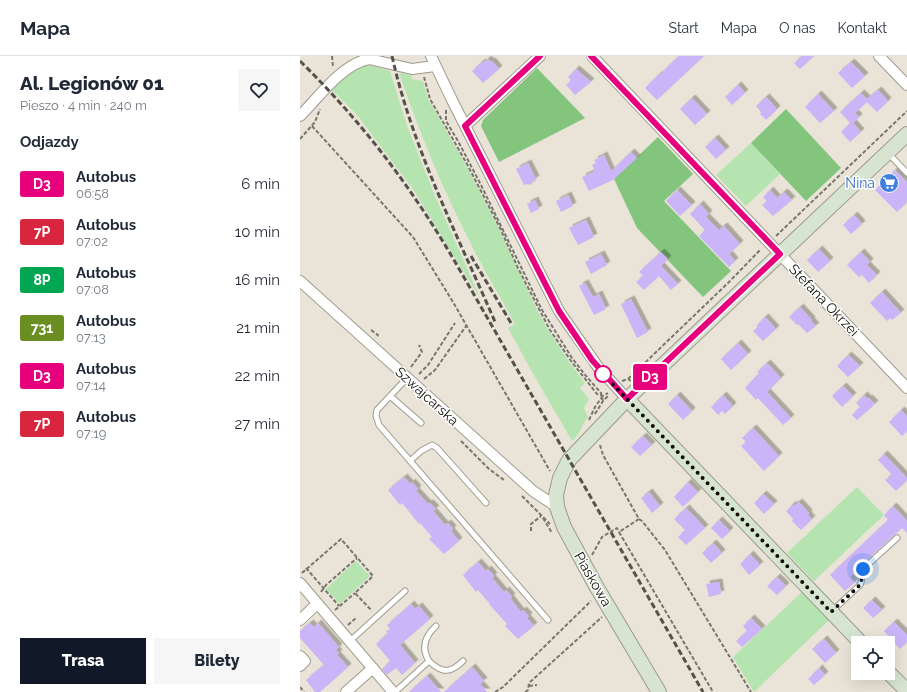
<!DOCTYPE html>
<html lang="pl">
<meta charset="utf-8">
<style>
:root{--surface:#fff;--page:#f6f6f7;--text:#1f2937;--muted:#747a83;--line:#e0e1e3;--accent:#111827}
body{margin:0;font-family:Raleway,sans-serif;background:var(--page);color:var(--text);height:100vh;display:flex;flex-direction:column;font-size:15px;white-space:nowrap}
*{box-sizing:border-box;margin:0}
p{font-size:13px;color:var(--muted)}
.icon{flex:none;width:22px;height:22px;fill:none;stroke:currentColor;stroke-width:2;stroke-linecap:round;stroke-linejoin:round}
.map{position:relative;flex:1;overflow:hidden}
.side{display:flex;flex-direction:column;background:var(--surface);width:300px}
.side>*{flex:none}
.badge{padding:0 8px;border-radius:3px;font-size:14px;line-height:26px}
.tools{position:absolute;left:551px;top:580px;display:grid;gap:8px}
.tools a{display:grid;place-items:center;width:44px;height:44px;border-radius:0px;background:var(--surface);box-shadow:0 4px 16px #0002;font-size:20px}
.you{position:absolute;width:20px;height:20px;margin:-10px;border:3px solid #fff;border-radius:50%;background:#1a73e8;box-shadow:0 0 0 6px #1a73e833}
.map>.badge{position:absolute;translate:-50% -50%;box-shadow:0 0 0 2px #fff}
h2{padding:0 20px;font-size:15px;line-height:36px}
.round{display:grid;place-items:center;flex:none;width:42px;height:42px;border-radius:0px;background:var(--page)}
.headline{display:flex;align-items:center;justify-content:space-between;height:68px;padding:0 20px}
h1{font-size:19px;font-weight:800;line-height:30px}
.action{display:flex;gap:8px;margin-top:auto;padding:8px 20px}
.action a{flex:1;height:46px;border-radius:0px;background:var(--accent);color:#fff;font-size:16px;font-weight:800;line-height:46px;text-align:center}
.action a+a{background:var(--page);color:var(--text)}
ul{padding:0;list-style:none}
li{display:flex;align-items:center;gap:12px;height:48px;padding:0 20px}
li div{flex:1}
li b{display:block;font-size:15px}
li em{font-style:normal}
li .badge{min-width:44px;font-weight:700;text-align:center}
header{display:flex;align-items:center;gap:24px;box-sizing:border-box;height:56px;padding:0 20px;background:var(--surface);border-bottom:1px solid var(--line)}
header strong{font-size:19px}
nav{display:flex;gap:22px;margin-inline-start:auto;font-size:14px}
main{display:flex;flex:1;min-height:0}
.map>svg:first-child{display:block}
</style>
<header>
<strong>Mapa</strong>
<nav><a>Start</a><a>Mapa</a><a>O nas</a><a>Kontakt</a></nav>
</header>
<main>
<section class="side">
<div class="headline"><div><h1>Al. Legionów 01</h1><p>Pieszo · 4 min · 240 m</p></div><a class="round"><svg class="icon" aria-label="heart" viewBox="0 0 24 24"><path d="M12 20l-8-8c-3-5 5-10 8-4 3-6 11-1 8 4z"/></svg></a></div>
<h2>Odjazdy</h2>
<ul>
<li><span class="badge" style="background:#e6007e;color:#fff">D3</span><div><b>Autobus</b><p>06:58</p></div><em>6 min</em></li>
<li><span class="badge" style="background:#d7263d;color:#fff">7P</span><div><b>Autobus</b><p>07:02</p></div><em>10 min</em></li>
<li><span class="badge" style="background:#00a651;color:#fff">8P</span><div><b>Autobus</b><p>07:08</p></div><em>16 min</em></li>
<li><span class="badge" style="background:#6b8e23;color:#fff">731</span><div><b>Autobus</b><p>07:13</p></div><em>21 min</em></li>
<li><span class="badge" style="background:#e6007e;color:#fff">D3</span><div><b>Autobus</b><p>07:14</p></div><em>22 min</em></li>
<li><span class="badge" style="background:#d7263d;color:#fff">7P</span><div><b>Autobus</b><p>07:19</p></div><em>27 min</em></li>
</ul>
<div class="action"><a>Trasa</a><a>Bilety</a></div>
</section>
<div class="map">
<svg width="607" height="636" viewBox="0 0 607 636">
<defs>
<filter id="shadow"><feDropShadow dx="3.5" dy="-3.5" stdDeviation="0" flood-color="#0004"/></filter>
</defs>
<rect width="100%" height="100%" fill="#e9e4d7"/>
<path fill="#b5e4b0" d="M63 10H73L90 15 107 70 135 140 181 244 113 133 57 59 32 34C41 24 51 16 63 10Z
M99 17 111 19 112 23 123 25 128 43 166 109 199 173 238 256 249 275 269 306 285 327 280 332 289 343 284 352 288 361C282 369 280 379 272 385L231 314 208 272 215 268C199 238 181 210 167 180 140 127 118 72 99 17Z
M451 87 480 118 446 150 416 119Z
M557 431 584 459 514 525 487 497Z
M56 505 70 520 40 548 26 533Z
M502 536 529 564 454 636 433 601Z"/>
<path fill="#84c57e" d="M237 12 285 62 199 106 181 70 183 64Z
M486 53 541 112 506 145 451 87Z
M358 81 393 118 364 145 431 215 403 241 337 172 314 123Z"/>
<path fill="#cbb4f7" filter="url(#shadow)" d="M379 0H404L357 44 345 32 357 20 364 16 363 15Z
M502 0H514L500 13 494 7Z
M188 3 191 6 192 5 199 13 183 27 172 15 182 6 183 7Z
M551 6 565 20 552 32 538 17Z
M276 13 291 26 275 39 266 29 271 24 268 21Z
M438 29 445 37 432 49 425 41Z
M578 34 588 45 577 56 567 46 555 57 559 61 553 67 561 76 550 86 541 76 550 67 540 56 561 37 567 43Z
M518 38 534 55 520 67 505 51Z
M466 41 477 53 466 64 460 58 461 56 456 50Z
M392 42 407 58 395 69 380 53Z
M415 82 426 94 416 103 405 91Z
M331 96 337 102 313 124 289 135 282 121 295 115 292 109 296 107 294 104 304 99 311 115Z
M228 107 236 123 233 125 231 129 228 128 224 129 216 113Z
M595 114 607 126V146L597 156 575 134Z
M377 134 392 149 380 160 366 145Z
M470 134 477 142 484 136 492 144 473 160 462 149 467 145 463 141Z
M268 139 273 150 261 156 256 145Z
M235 144 239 153 231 157 227 148Z
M400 148 409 158 406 161 419 174 424 170 440 188 429 198 435 205 429 211 399 180 405 174 390 158Z
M554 159 562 168 551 178 543 169Z
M286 164 294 181 278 189 269 172Z
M519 193 530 205 518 216 507 204Z
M361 196 368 203 361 210 378 228 371 234 359 220 344 234 336 226 343 220 339 216Z
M561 196 570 206 567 209 577 219 569 227 562 219 559 221 547 209Z
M301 198 307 209 291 218 285 206Z
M285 227 293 241 299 238 306 253 294 259 279 230Z
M582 236 601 257 592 264 590 262 587 265 570 247Z
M331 243 348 276 337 282 321 248Z
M500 251 512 264 511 265 516 270 507 277 498 268 497 269 489 261Z
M465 261 476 273 463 285 453 275 458 271 456 270Z
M438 287 448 298 431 314 421 303Z
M548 299 560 310 548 321 537 310Z
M467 307 481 322 467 336 491 362 483 369 458 342 456 344 445 332 459 317 457 316Z
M543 330 553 340 542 351 532 340Z
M377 339 392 355 383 364 368 348Z
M423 339 433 350 425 358 422 355 418 359 411 351Z
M564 339 568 343 569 342 575 348 557 364 552 359 560 351 556 347Z
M601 354 607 360V375L602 380 589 366Z
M453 372 479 400 464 415 441 390 446 386 442 382Z
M343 380 352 389 340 400 331 391Z
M584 398 607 422V424L596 435 585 424 592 419 578 404Z
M104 421 110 428 112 426 118 433 116 435 128 448 130 447 136 453 133 455 145 469 148 467 153 473 151 475 159 485 144 498 129 483 132 481 120 467 119 468 102 447 100 449 88 434Z
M388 426 398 436 383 451 374 441Z
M349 436 360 450 352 457 341 442Z
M463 438 474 448 464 458 454 447Z
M499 446 509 457 508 459 512 463 501 474 492 465 493 463 486 455 492 449H495Z
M593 450 607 465V477L602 472 560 510 550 521 555 526 545 535 530 519 588 464 584 459Z
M386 452 405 472 386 489 378 481 385 474 374 463Z
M419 464 430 475 422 483 411 472Z
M413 487 422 497 411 507 402 497Z
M450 498 460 509 449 519 440 508Z
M178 506 186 515 188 513 194 520 192 522 204 536 206 534 212 541 210 542 221 556 223 554 229 560 227 562 234 570 218 583 205 570 207 568 189 548H190L178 534 176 536 163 519Z
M477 521 486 530 477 539 467 530Z
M419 526 421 538 409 541 406 528Z
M572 544 582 554 573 562 563 552Z
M111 548 115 553 119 550 130 563 100 589 115 607 102 619 96 612 87 619 82 613 90 605 76 588 88 577 86 575 90 573 87 569Z
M451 562 462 573 442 591 436 585 447 575 443 570Z
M594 566 607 579V586L600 593 584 575Z
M10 567 14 571 18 567 39 591 36 594 39 597 37 599 48 611 20 636H15L6 624 24 609 0 582V575Z
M524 583 536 597 525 607 512 593Z
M172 611 184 625 180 628 187 636H144Z
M519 612 525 619 514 629 508 623Z
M127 620 141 636H109L120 626Z"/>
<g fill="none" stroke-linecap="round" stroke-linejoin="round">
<g stroke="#9e9a8e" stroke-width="7">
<path id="lane" d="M588 97 607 117
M107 322 77 354 76 360 79 369 248 564
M90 340 121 367
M110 405 121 395 132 389 137 392 186 447
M532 555 560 529C563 524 560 519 563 513L597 482
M50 585 105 535
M129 605C121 592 125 580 136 570
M95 636 129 605C142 618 151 617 163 605"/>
</g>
<g stroke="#9e9a8e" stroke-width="12">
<path id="street" d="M66 0 69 3 112 13 135 10
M131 0 152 44 259 255 298 311 327 343
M292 0 607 332
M579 0 607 29
M0 60C19 41 42 8 69 3
M165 70 240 0
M0 225 233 435 257 451
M0 527 93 636
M0 564 17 548
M0 600 5 605 0 610
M46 636 73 612"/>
</g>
<g stroke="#9e9a8e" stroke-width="16">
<path id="secondary" d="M327 343 561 587
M588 616 607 635
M359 636 296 530 264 471 257 451 256 439 260 422 269 404 327 343 607 78"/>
</g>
<path stroke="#79766d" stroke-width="2" stroke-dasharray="4 2" stroke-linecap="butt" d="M32 0 33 11
M124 21 130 43 167 108 200 172 218 212 240 255 250 274 271 305 297 338 303 340 308 337
M146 54V65L158 85 180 127 242 254 272 302 286 320 301 337 303 345
M12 70 113 181 153 246 250 415
M0 83 15 66 20 53
M476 180 607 55
M71 274 78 279 76 282
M111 311 122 296 119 289
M119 318 128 309 155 267
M124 323 135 314 166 270
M328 323 429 226 461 193
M322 325 328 323 331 325
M295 358 303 345 309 339
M289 364 295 351 302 341
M161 385 189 413 204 424
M300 389 303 399 339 463 342 465 365 494 451 636
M222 440 250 468
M243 462 252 477
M339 463 319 476 413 636
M231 475V468L241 460
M292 499 302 481 317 472 319 476
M6 512 39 550
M2 517 41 483 73 520 55 537 72 555
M21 536 26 529 57 502
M35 554 55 537
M48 569 56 562
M229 630 237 629
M0 631 4 636
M195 636 203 631 291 545
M225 636 228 634 229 627 302 561"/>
<use href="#lane" stroke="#fff" stroke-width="5"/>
<use href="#street" stroke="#fff" stroke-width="10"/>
<use href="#secondary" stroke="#d7e4d2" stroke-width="14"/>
<path stroke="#55524b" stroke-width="3" stroke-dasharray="6 3" stroke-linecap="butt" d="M92 0C113 94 158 180 196 268
M0 5C62 66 110 129 154 204L403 636
M171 200 211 267"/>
</g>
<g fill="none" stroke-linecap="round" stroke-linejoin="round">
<g stroke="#fff" stroke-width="9">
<path id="line" d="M240 0 165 70 259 255 292 304 327 343 480 198 291 0"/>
</g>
<use href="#line" stroke="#e6007e" stroke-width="6"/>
<path stroke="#110f0b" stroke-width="4" stroke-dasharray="0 7.2" d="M303 318 531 556 560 529C563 524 560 519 563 513"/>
</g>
<defs>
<g id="supermarket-disc" transform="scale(1)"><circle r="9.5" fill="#3f7fe0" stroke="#fff"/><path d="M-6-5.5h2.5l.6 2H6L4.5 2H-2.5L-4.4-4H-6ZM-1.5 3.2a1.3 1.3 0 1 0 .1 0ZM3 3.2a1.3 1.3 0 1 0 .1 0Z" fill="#fff"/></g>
</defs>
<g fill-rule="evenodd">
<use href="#supermarket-disc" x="589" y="127"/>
</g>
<circle fill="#fff" stroke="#e6007e" stroke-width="2" cx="303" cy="318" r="8"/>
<g text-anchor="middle" stroke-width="3" stroke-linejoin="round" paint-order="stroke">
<g font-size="14" fill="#366cbe" stroke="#fff" text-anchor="end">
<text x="575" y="132">Nina</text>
</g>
<g font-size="14" fill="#110f0b" stroke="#fff">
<text transform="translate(524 244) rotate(46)" y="5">Stefana Okrzei</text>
<text transform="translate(127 340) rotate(42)" y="5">Szwajcarska</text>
<text transform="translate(293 523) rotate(60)" y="5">Piaskowa</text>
</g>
</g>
</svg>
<div class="tools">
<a><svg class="icon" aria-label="locate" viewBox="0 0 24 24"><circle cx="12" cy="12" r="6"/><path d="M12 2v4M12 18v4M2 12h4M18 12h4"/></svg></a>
</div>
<div class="you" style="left:563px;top:513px"></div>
<b class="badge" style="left:350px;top:321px;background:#e6007e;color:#fff">D3</b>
</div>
</main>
